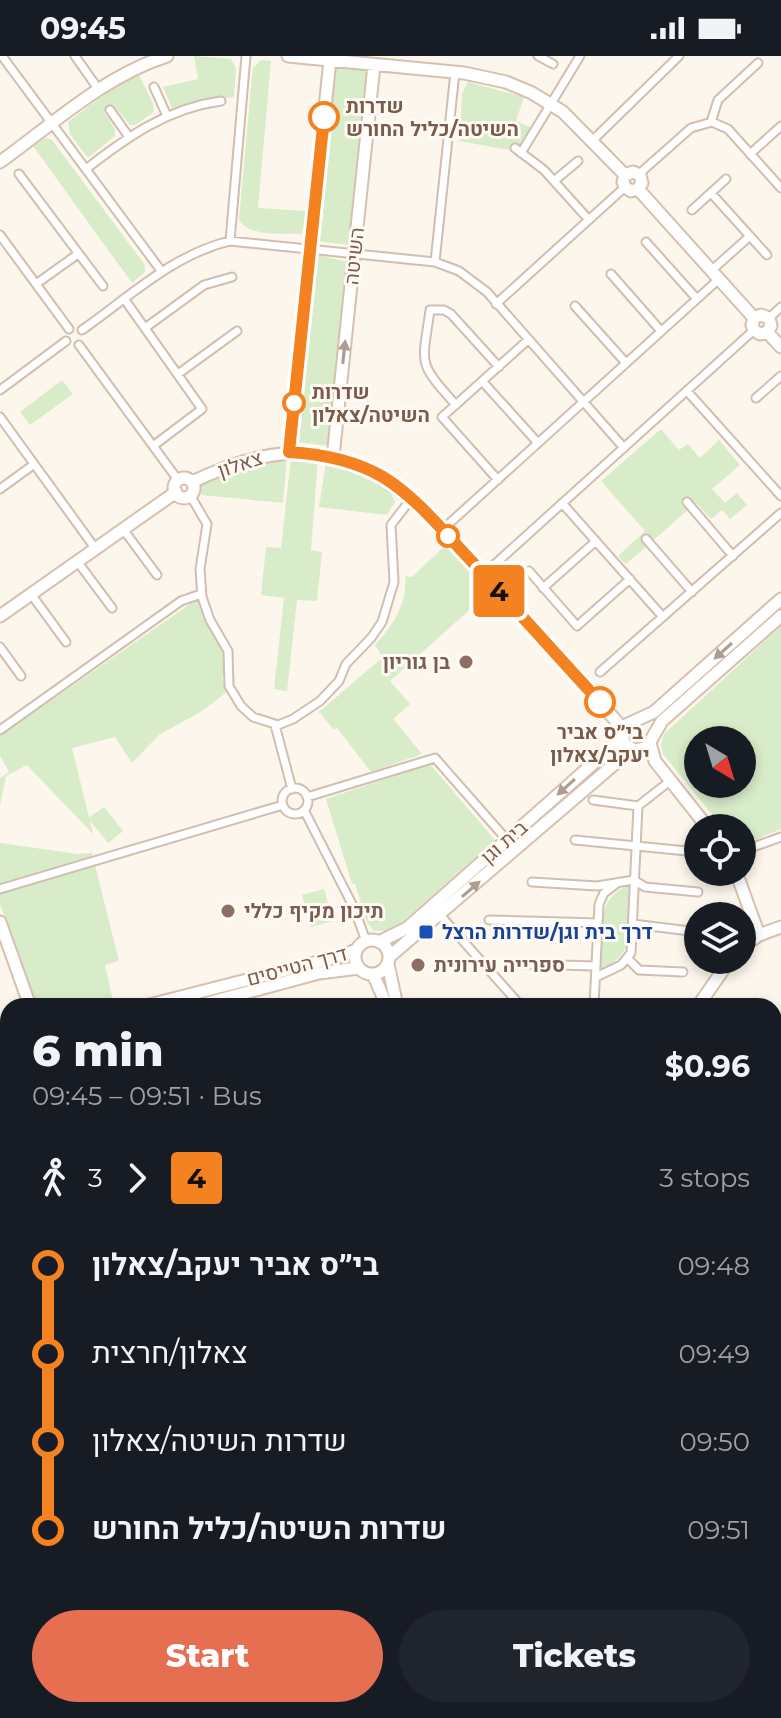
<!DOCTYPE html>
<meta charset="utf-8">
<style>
:root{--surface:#171b24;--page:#20242c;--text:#f1f3f6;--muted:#9ea1a6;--accent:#e76f51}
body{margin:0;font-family:Montserrat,Heebo,sans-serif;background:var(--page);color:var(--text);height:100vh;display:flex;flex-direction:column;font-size:30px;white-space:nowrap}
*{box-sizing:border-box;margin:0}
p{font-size:26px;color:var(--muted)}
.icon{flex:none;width:44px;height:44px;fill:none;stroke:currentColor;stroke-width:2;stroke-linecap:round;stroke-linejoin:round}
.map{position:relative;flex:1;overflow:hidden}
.sheet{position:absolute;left:0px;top:942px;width:782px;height:720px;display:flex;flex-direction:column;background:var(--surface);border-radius:24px 24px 0 0;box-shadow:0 4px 12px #0003}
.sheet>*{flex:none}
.badge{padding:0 16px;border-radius:6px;font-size:28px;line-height:52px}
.needle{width:52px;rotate:142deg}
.fabs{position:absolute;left:684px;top:670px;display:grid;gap:16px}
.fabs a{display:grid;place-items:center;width:72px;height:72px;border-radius:50%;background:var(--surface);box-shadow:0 4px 12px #0003;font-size:40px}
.map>.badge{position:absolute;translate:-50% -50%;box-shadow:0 0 0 4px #fff}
.legs{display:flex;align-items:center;gap:12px;height:88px;padding:0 32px;font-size:26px}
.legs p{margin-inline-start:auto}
.summary{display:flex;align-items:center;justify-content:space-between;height:136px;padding:0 32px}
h1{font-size:44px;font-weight:800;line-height:60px}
.button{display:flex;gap:16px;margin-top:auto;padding:16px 32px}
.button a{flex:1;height:92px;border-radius:48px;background:var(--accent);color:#fff;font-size:32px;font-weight:800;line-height:92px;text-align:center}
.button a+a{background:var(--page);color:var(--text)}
ul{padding:0 32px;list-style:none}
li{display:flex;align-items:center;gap:28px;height:88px;font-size:30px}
li i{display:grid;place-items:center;width:12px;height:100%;margin:0 10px;background:currentColor}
li i::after{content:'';width:20px;height:20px;margin:-10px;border:6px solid;border-radius:50%;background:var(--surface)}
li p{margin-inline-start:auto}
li:first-child i{background:linear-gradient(#0000 50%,currentColor 0)}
li:last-child i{background:linear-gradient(currentColor 50%,#0000 0)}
.status{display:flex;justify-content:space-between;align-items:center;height:56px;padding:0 40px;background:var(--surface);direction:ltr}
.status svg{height:22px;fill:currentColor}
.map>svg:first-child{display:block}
</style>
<div class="status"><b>09:45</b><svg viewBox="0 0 49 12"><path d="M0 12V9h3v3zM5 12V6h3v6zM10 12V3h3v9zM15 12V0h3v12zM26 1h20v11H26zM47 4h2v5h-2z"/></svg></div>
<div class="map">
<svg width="781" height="1662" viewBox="0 0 781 1662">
<rect width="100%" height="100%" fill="#fdf6ec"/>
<path fill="#d8ecc9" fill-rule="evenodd" d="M194 0 231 3 236 12 234 41 209 45 173 55 163 31 198 23Z
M261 4 271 5 258 152 306 155 304 178C285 177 248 182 239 163L252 20 253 12Z
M334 9 370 13 350 189 314 185Z
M138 17 153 47 154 56 135 69H130L113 49 104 56 115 73V80L89 101 86 100 70 78 68 66 105 37Z
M468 26 524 41 516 65 532 72 520 90 514 87 509 94 459 85 462 38Z
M45 82 52 84 145 209V216L132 227 33 90Z
M317 199 349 206 330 390 296 386Z
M62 324 73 338 30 369 20 356Z
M661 373 679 394 688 388 700 402 719 384 740 409 712 433 725 447 737 437 747 449 730 463 722 454 711 463 696 447 626 508 618 500 645 475 601 425Z
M287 401 283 447 201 439 200 429 259 405Z
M291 401 318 403 311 494 322 496 317 545 297 544 287 635 274 633 284 542 261 539 266 491 281 492Z
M326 406C347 414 388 422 395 446L387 459 319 451Z
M447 488 493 533 390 625 410 648 393 663 422 698 371 716 337 672 334 674 319 656 383 601 375 589C392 570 408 548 405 520L412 521Z
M193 546H198L227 601 222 622 227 636 202 655 159 679 132 707 115 681 72 692 89 761 104 751 123 775 108 787 90 765 93 778 27 709 6 720 0 749V722L9 716 0 700V680Z
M781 570V773L743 789 742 772H723L663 698 661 689 664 678ZM742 684V728H698V684Z
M430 708 495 784 402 866 386 875H374L367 866 355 828H352L326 743Z
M0 787 78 798 92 797 119 905 105 909 113 945 96 950H37L0 848Z
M630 829C629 865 640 897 601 913 602 880 593 842 630 829Z
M324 833 333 865 311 871 302 839Z"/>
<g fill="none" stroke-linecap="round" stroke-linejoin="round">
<g stroke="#d1beb0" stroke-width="11">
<path id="street" d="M2 0 162 216
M75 0 99 34
M538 0 553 8
M154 31 167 60
M110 54 129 81
M711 66 718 44 758 7
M593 84 679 0
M515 92 544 114 589 164
M521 97 580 0
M750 98 781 70
M86 113C127 81 168 52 221 45
M19 118 103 230
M639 118 691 72 712 66 728 73 781 132
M554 125 578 105
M711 137 767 199
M692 154 726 123
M0 179 69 273
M230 185 246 0
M646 186 697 243
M435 206 455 16
M712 214 750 180
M611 218 661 275
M36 228 78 198
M125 244 202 353 153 390
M496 248 625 131
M575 250 626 307
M769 262 781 251
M145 272 204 229 232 221
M82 274C129 241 174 198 230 185L435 206 459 215 487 236 624 392
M79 289 178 424
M178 318 237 275
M482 325 538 387
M0 334 66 285
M687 335 781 440
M756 342 781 320
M456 349C417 305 422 311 430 254H444L451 258 499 311
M0 361 95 492
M498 424 442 361 528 284
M0 433 33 409
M190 439 207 468 200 513 202 541 210 564 228 595 229 630 241 650 253 661 278 669 293 663 320 645 339 625 346 608 371 582 382 566 394 526 391 469 411 443
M687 446 733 500
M562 447 663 561
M123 473 157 519
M442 474 719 223
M646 483 692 536
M77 505 112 552
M529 515 577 570 630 523
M484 518 754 274
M543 532 596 485
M31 538 66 586
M0 591 21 620
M600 616 781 457
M275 669 292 733
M0 674 181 545 201 538
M282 745a13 13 0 1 1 26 0a13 13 0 1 1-26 0Z
M307 741 435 702 507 784
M593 744 638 750
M304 754 354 852 366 885
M575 784 697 796
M742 795 781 781
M532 826 597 830 634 824 645 831 698 836
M0 833 283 749
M440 859 521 950
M489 864 598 867
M633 868 698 876
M628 903 639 914 683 916
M523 908 596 910
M596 921 621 909 631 897 638 750 670 725
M594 950 599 848 604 837 616 828
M774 989 781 979
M0 1002 8 1025
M0 1060 8 1057
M0 1171 8 1193
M0 1215 8 1211
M774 1293 781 1282
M0 1339 8 1343
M774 1553 781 1561
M0 1594 8 1589
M255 1654 261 1662
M348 1654 354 1662
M584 1654 588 1662
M531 1662V1654"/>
</g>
<g stroke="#d6c0b0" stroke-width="15">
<path id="secondary" d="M288 0 464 17 506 26 532 37 563 56 625 119
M0 106C53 68 104 20 167 0
M625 119 633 116 640 119 642 127 638 133
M625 119 623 126 625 131 631 135 638 133
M638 133 754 262
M754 262 761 259 769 262 771 270 767 276
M754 262 752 269 754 274 760 278 767 276
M767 276 781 291
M289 396 330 4
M333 401 374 9
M174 432a10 10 0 1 1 20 0a10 10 0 1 1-20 0Z
M192 426C341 354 400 426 497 532 539 579 582 625 623 673
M781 543 654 656 626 669 622 680 625 689 635 694 647 691 662 665 781 560
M0 560 176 436
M650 687 655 705 708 772
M736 816 759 879
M0 866 30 950
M355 901a17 17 0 1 1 34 0a17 17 0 1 1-34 0Z
M379 886 407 872 613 690 622 677
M742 891 759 879 781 871
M389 901 625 699 635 694
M388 908 397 950
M373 918 387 950
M145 950 341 900 356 894
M196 950 319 917 359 912
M698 950 730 904
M0 991 8 988
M0 1002 8 1001
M0 1403 8 1400
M755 1654 763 1662"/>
</g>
<use href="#street" stroke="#fff" stroke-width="7"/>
<use href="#secondary" stroke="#fff" stroke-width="11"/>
</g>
<defs><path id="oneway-solid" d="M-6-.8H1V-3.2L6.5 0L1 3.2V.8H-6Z" transform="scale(2)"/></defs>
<g fill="#af9d94">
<use href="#oneway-solid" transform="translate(344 296) rotate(-84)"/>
<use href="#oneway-solid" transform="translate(723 595) rotate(138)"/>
<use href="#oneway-solid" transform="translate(566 731) rotate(138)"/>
<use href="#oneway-solid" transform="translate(471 833) rotate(-41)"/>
</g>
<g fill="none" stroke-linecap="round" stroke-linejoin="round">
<g stroke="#fff" stroke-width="18">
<path id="line-1" d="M324 61 289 396C322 398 354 404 383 421 414 440 439 470 463 496 510 546 554 597 600 646"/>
</g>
<use href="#line-1" stroke="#f58220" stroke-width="12"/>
</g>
<g fill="#fff" stroke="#f58220" stroke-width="4">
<circle cx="324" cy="61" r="14"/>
<circle cx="294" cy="347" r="10"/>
<circle cx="448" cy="480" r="10"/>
<circle cx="600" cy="646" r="14"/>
</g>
<g fill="#8d6e63" stroke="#fffaf3" stroke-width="3">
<circle cx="466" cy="606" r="8"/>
<circle cx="228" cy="855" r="8"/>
<circle cx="418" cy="909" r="8"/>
</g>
<rect fill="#1a4fb4" stroke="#fffaf3" stroke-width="3" x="418" y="868" width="16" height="16" rx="4"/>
<g text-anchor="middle" stroke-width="6" stroke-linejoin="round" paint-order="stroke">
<g font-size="20" font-weight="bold" fill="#7a5c4d" stroke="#fffaf3" text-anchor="start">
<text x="346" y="57">שדרות<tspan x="346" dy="23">השיטה/כליל החורש</tspan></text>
<text x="312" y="343">שדרות<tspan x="312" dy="23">השיטה/צאלון</tspan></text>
<text x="600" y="683" text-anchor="middle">בי״ס אביר<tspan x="600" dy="23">יעקב/צאלון</tspan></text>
</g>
<g font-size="20" fill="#7a5c4d" stroke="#fffaf3">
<text transform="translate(354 200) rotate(-84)" y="7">השיטה</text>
<text transform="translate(240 408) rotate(-18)" y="7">צאלון</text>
<text transform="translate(504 786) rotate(-41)" y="7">בית וגן</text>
<text transform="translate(297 910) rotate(-15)" y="7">דרך הטייסים</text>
</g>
<g font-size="20" font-weight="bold" fill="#785e54" stroke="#fffaf3" text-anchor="start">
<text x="450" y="613" text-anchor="end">בן גוריון</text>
<text x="244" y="862">תיכון מקיף כללי</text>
<text x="434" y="916">ספרייה עירונית</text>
</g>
<g font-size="20" font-weight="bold" fill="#164399" stroke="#fffaf3" text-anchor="start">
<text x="442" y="883">דרך בית וגן/שדרות הרצל</text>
</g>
</g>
</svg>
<div class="fabs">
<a><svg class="needle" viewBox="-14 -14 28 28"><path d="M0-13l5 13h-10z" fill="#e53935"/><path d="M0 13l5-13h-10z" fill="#9ea1a6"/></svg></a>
<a><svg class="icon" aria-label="locate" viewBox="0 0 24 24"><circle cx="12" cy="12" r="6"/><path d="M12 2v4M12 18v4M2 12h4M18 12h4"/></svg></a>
<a><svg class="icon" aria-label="layers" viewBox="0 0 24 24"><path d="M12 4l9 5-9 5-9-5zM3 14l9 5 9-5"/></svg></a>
</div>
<b class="badge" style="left:499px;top:535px;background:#f58220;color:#111">4</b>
<section class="sheet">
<div class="summary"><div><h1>6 min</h1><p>09:45 – 09:51 · Bus</p></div><b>$0.96</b></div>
<div class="legs"><svg class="icon" aria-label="walk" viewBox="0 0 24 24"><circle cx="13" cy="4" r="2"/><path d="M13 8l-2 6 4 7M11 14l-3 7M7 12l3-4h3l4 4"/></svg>3<svg class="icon" aria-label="forward" viewBox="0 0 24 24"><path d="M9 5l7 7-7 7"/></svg><b class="badge" style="background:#f58220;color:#111">4</b><p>3 stops</p></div>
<ul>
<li><i style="color:#f58220"></i><b>בי״ס אביר יעקב/צאלון</b><p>09:48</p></li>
<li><i style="color:#f58220"></i><span>צאלון/חרצית</span><p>09:49</p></li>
<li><i style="color:#f58220"></i><span>שדרות השיטה/צאלון</span><p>09:50</p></li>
<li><i style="color:#f58220"></i><b>שדרות השיטה/כליל החורש</b><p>09:51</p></li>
</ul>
<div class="button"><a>Start</a><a>Tickets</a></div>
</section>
</div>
